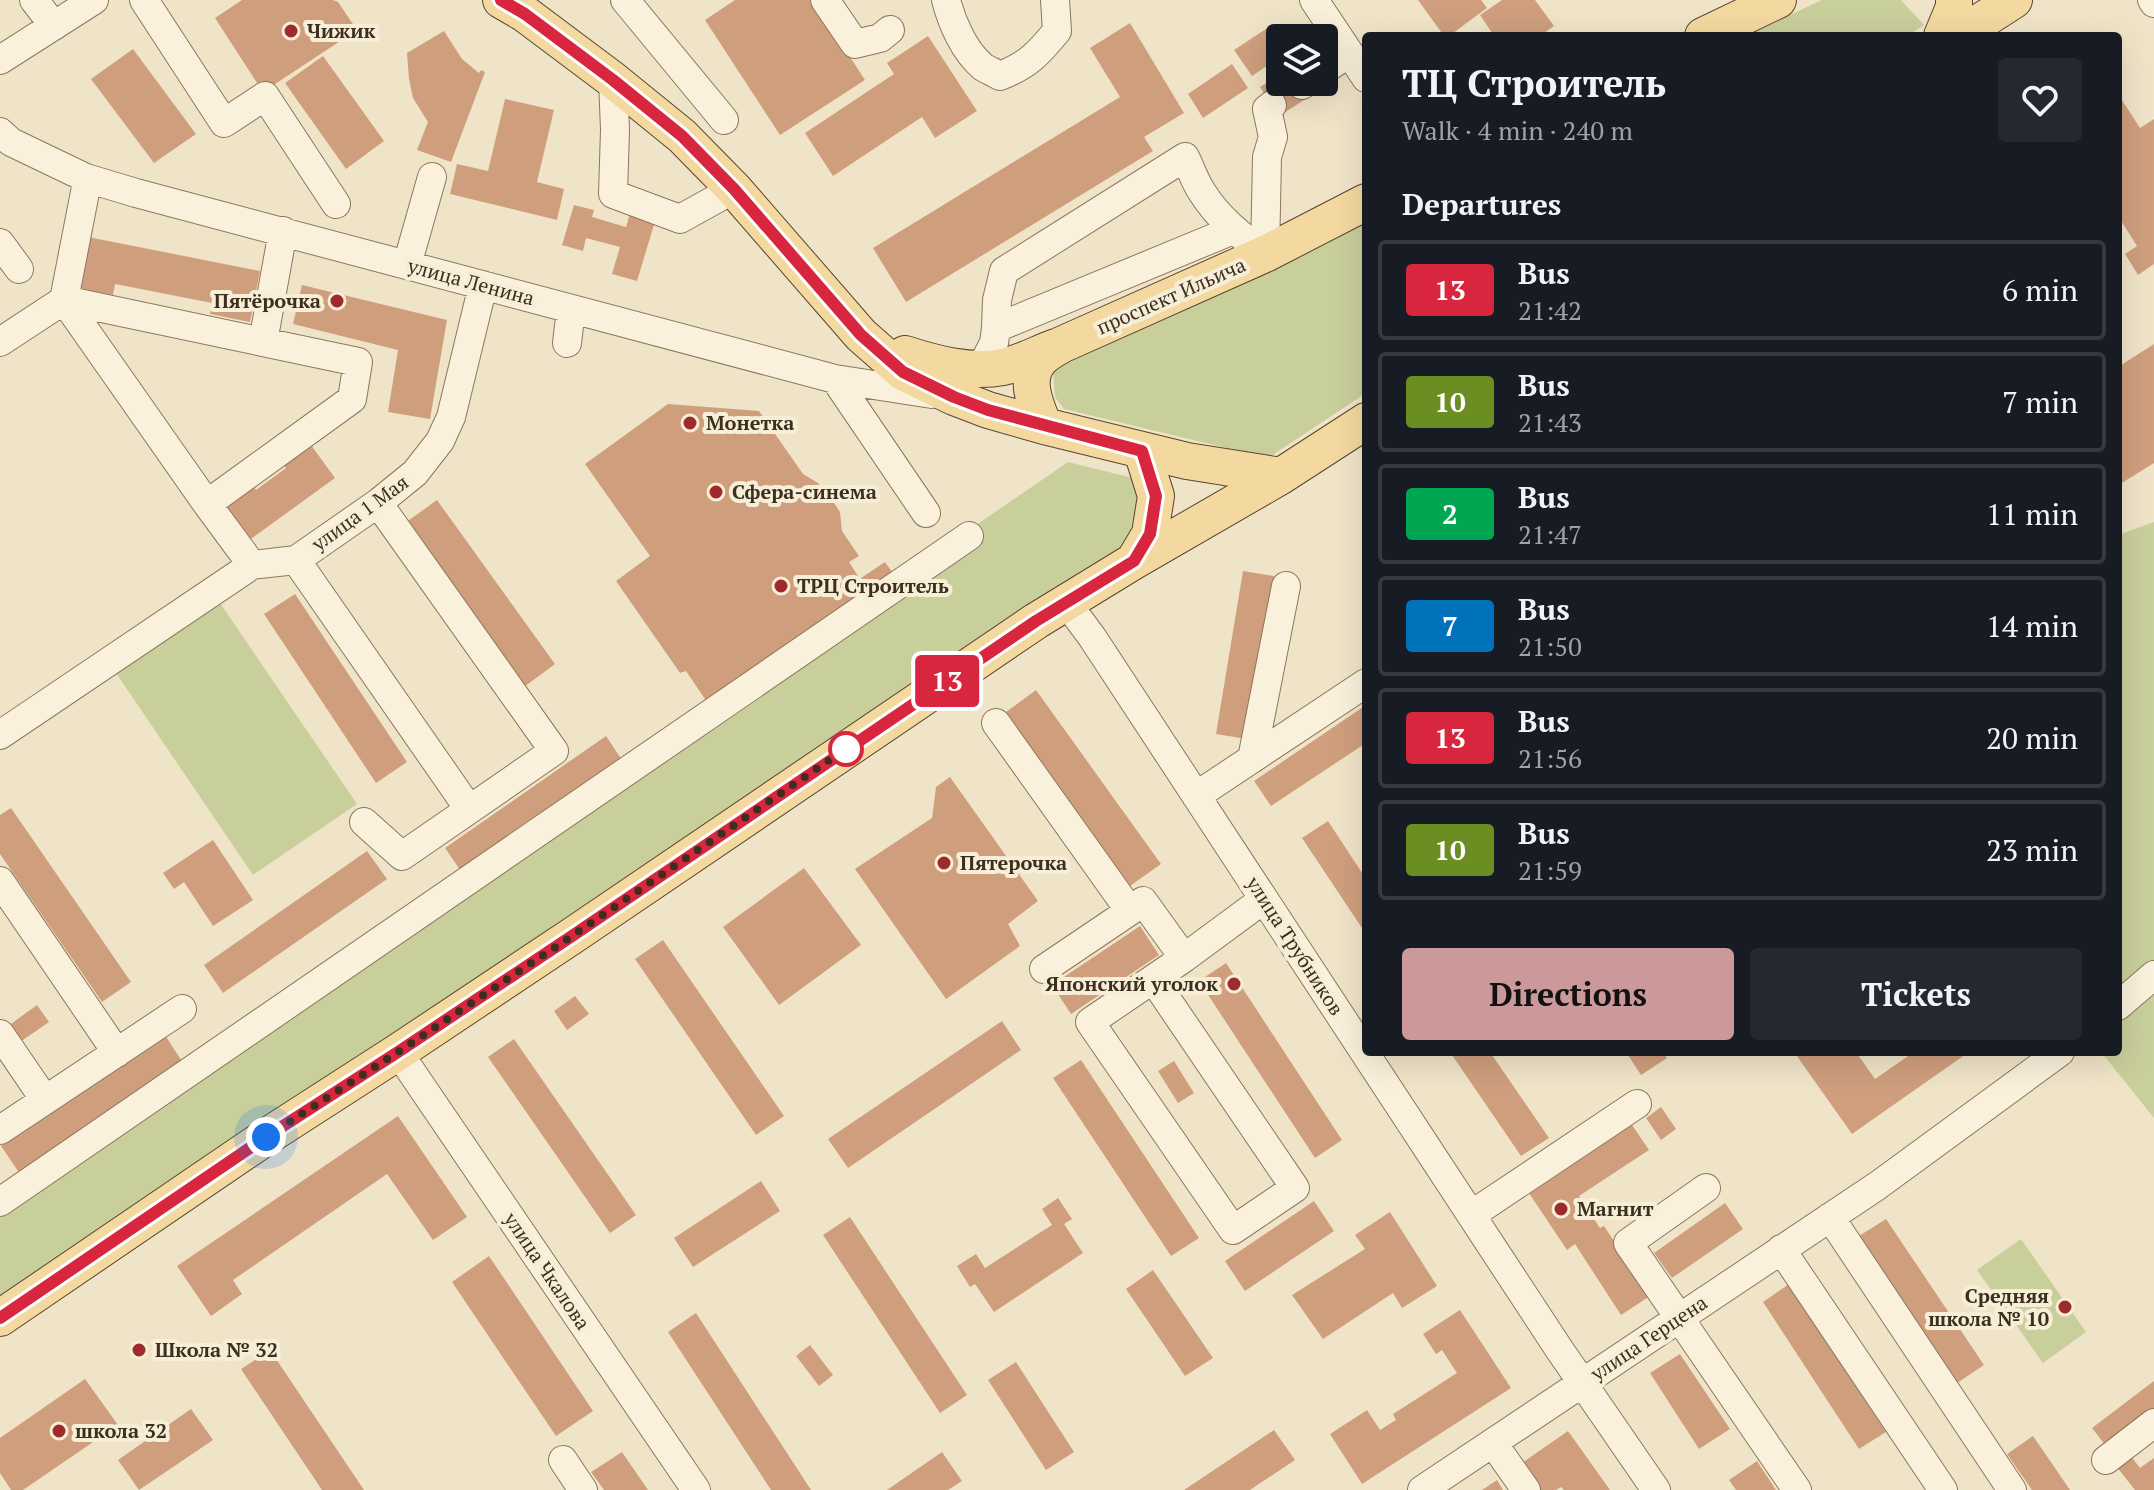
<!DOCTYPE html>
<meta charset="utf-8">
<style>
:root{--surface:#171b24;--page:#242831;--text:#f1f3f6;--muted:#9ea1a6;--line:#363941;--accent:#cc999b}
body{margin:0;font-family:"PT Serif",serif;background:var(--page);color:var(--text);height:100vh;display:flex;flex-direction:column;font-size:30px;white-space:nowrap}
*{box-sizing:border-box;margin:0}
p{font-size:26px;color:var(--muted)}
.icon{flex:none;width:44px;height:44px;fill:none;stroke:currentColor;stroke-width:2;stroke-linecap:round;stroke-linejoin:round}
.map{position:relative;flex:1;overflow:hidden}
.drawer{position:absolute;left:1362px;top:32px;width:760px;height:1024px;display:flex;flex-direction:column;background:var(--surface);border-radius:8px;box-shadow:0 8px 32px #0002}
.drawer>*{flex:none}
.badge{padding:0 16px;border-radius:6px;font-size:28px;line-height:52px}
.buttons{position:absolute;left:1266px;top:24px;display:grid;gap:16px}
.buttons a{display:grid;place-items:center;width:72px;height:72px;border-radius:8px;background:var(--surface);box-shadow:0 8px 32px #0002;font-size:40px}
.you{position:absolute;width:40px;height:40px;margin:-20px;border:6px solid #fff;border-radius:50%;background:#1a73e8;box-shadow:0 0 0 12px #1a73e833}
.map>.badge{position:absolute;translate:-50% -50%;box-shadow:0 0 0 4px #fff}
h2{padding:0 40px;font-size:30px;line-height:72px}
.round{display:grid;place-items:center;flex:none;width:84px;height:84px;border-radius:8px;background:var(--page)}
.head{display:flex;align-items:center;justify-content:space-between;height:136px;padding:0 40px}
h1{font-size:38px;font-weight:600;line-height:60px}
.primary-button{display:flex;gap:16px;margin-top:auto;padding:16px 40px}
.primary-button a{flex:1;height:92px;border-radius:8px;background:var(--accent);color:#111;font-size:32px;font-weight:600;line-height:92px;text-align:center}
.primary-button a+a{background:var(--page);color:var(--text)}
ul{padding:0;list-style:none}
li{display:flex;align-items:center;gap:24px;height:100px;margin:0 16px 12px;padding:0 24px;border:4px solid var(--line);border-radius:8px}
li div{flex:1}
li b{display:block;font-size:30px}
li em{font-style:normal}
li .badge{min-width:88px;font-weight:700;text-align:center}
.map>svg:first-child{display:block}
</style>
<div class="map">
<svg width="2154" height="1490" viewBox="0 0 2154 1490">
<rect width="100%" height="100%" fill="#f0e4c8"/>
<path fill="#c9cf9b" d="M1822 0H1901L1924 25 1907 36H1745Z
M1366 215V393L1268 458 1064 409 1055 397 1053 369Z
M1068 462 1133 478 1146 499 1125 552 0 1308V1195Z
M2154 522V1118L2101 1052H2118V535Z
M220 603 357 804 253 875 116 673Z
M2021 1239 2086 1332 2043 1363 1977 1270Z"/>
<path fill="#cf9f7d" d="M242 0H333L338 2 357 30 263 92 215 18Z
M735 0H813L865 80 780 135 705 20Z
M1418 0H1481L1487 8 1449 36H1444Z
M1502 0H1535L1554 26 1540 36H1494L1480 15Z
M1130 23 1184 113 1144 137 1153 151 906 302 873 248 1120 97 1090 48Z
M1272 25 1280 37V57L1252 76 1234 50Z
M444 31 462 59 479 73 481 70 485 72 451 162 417 150 428 122 413 98 409 79 407 53Z
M928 36 977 111 935 138 922 117 833 176 805 133 894 74 887 63Z
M133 49 196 134 154 163 91 79Z
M323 56 384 141 346 169 285 83Z
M1232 64 1248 88 1203 118 1188 94Z
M1280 74V82H1300L1309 97 1279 116 1260 87Z
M2120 97 2140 128 2154 119V264L2138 275 2125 254 2137 246 2118 216V98Z
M505 99 554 110 537 182 564 189 557 220 450 194 457 164 488 171Z
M634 200 659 208 637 281 612 274 620 247 586 238 583 251 562 245 574 205 594 210 592 217 626 227Z
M88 237 260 271 250 322 210 314 212 303 115 284 113 295 77 288Z
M302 285 447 320 430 419 388 412 398 350 293 324Z
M2154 344V463L2120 484 2118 481V367Z
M668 404 759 411 803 474 818 483 831 498 840 512 842 531 859 556 849 562 871 596 709 705 686 671 680 673 616 581 650 556 585 464Z
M311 445 335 478 248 541 224 508 254 487 256 490 286 468 284 465Z
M437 500 555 664 524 687 405 523Z
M885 562 898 580 874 596 861 578Z
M1243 571 1274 576 1247 739 1216 734Z
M295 594 407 762 376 783 264 614Z
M1036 690 1161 864 1130 886 1006 712Z
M1366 705V743L1271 806 1254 781Z
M606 736 626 766 465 877 445 848Z
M950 777 1038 901 1008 924 1020 946 946 999 855 869 932 818 936 787Z
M11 808 131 982 102 1002 0 854V815Z
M1328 821 1366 879V934L1302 838Z
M213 840 253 900 213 926 184 882 174 889 163 873Z
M367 851 387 879 223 993 204 965Z
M804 868 861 945 779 1005 723 927Z
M1140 926 1159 955 1071 1014 1052 985Z
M663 940 784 1116 756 1135 635 959Z
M1226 963 1342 1140 1315 1158 1199 981Z
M575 996 589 1014 567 1030 554 1011Z
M37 1005 49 1022 20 1042 8 1026Z
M1002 1021 1021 1050 848 1168 828 1139Z
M165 1035 185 1066 22 1177 1 1146Z
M514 1039 636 1215 610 1233 488 1057Z
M1450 1052H1490L1549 1138 1521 1156Z
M1626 1052H1663L1667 1058 1641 1075Z
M1794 1052H1856L1875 1079 1914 1052H1969L1852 1134Z
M1081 1060 1199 1238 1171 1256 1053 1078Z
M1174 1061 1194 1093 1178 1103 1158 1071Z
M1661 1107 1676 1129 1661 1140 1646 1118Z
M398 1116 467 1217 433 1240 387 1174 233 1280 242 1294 211 1316 177 1266Z
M1630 1122 1649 1150 1579 1196 1600 1228 1604 1226 1650 1296 1621 1315 1575 1244 1567 1250 1525 1187Z
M761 1181 780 1211 693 1267 674 1238Z
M1058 1198 1072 1219 1064 1224 1083 1253 994 1312 975 1284 970 1287 957 1266 976 1254 985 1268 1052 1225 1042 1209Z
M1314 1201 1334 1231 1245 1291 1225 1261Z
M1725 1203 1743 1229 1672 1278 1654 1253Z
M1390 1212 1437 1286 1402 1308 1393 1293 1323 1339 1292 1295 1365 1249 1355 1235Z
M850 1217 967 1395 940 1413 823 1235Z
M1886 1219 1984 1365 1957 1383 1859 1236Z
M489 1256 593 1411 556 1436 452 1282Z
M1153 1270 1213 1358 1185 1376 1126 1289Z
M1789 1284 1886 1432 1859 1449 1763 1302Z
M1460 1310 1511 1388 1362 1484 1330 1434 1367 1410 1380 1430 1396 1420 1393 1414 1457 1373 1442 1350 1436 1354 1423 1334Z
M696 1313 811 1490H771L668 1332Z
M810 1345 833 1375 819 1386 796 1356Z
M270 1350 364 1490H322L241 1369Z
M1680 1354 1730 1429 1699 1449 1650 1373Z
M1016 1362 1074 1452 1046 1470 988 1380Z
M85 1379 118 1425 23 1490H11L0 1473V1438Z
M2154 1381V1411L2106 1446 2092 1428Z
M191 1409 213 1440 139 1490 118 1460Z
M1274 1430 1295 1460 1250 1490H1184Z
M1568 1431 1610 1490H1564L1561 1487 1556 1490H1540L1522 1463Z
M2033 1436 2070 1490H2032L2007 1454Z
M622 1452 648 1490H604L591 1472Z
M942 1452 962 1481 948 1490H887Z
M2130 1455 2140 1468 2154 1458V1490H2135L2116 1466Z
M1757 1461 1776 1490H1736L1729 1480Z
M1497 1480 1503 1490H1482Z"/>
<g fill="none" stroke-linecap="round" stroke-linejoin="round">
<g stroke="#8d765c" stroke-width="30">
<path id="minor" d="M34 0 54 26
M144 0 224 123 265 96 336 204
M625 0 724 120
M825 0 855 44 880 38 890 30
M946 0C952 23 964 51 983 67 988 70 995 73 1000 76 1028 65 1038 54 1057 31L1055 0
M1314 0 1366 78
M2152 0 2154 3
M0 60 94 0
M1324 70 1349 53
M613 80 615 130 613 194 680 219 734 189
M1302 85 1307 82
M0 132 11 142 86 178 136 193 835 379 932 394
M86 178V187L64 300 358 362 352 399 207 504 252 565
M0 243 19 269
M1265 254 1267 157 1273 137 1267 109 1272 105
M407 265 432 177
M996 328 1233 230
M0 342 64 300 207 504
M263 342 283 231
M567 343 571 309
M981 368 994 343 996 328 997 300 1004 271 1185 157C1191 169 1195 182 1202 192 1218 218 1241 236 1265 254
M835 379 926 513
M296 560 469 809
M1066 602 1092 637 1559 1349 1656 1490
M996 723 1130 911 1143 901 1184 958 1264 899
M0 735 252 565 296 560 378 503 415 473 440 441 451 417 483 285
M1252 759 1286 586
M1196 796 1366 683
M364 822 402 856 554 751 378 503
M0 881 117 1053
M1044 969 1130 911
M1153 979 1295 1188 1233 1230 1090 1022 1184 958
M2118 1006 2154 975
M0 1034 45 1100
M398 1052 696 1490
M0 1130 182 1009
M1706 1188 1628 1243 1797 1490
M0 1202 969 536
M1471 1215 1637 1104
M1830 1217 2012 1490
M1781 1249 1943 1490
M1493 1443 1526 1490
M563 1460 583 1490
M2106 1460 2154 1423
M1422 1490 1877 1186 2060 1052"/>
</g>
<g stroke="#5b4430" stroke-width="38">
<path id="major" d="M501 0 525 14 613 80 682 136 734 189 861 335 903 372 954 397 988 410 1044 426 1187 461 1281 476
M1703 36 1778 0
M1942 36 1954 7V0
M1958 36 2014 0
M905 354C936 364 970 373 1003 367 1021 363 1039 353 1056 347
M1044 426C1036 406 1023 379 1040 360 1045 354 1054 349 1061 345L1265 254 1366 202
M1134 561 1150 534 1156 496 1142 451
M0 1318 266 1137 398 1052 575 934 1036 621 1134 561 1281 476 1366 421"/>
</g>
<use href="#minor" stroke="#faf1dc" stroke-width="28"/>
<use href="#major" stroke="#f3d9a0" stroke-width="36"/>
</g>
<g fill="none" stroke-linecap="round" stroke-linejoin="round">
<g stroke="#fff" stroke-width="18">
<path id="line" d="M0 1318 266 1137 398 1052 575 934 1036 621 1134 561 1150 534 1156 496 1142 451 988 410 954 397 903 372 861 335 734 189 682 136 613 80 525 14 501 0"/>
</g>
<use href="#line" stroke="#d7263d" stroke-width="12"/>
<path stroke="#3d2e20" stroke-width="8" stroke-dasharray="0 14.4" d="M266 1137 398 1052 575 934 853 744 846 749"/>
</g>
<g fill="#9e2a2b" stroke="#f7eed8" stroke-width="3">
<circle cx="291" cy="31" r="8"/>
<circle cx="337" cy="301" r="8"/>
<circle cx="690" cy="423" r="8"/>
<circle cx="716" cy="492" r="8"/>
<circle cx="781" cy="586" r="8"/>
<circle cx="944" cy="863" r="8"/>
<circle cx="1234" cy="984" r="8"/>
<circle cx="1561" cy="1209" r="8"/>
<circle cx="2065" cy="1307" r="8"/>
<circle cx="139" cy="1350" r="8"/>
<circle cx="59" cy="1431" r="8"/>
</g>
<circle fill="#fff" stroke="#d7263d" stroke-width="4" cx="846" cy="749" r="16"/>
<g text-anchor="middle" stroke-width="8" stroke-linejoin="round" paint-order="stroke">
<g font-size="20" font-weight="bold" fill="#3d2e20" stroke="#f7eed8" text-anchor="start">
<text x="307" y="38">Чижик</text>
<text x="321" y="308" text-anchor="end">Пятёрочка</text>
<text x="706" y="430">Монетка</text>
<text x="732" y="499">Сфера-синема</text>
<text x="797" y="593">ТРЦ Строитель</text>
<text x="960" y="870">Пятерочка</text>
<text x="1218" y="991" text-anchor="end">Японский уголок</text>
<text x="1577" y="1216">Магнит</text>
<text x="2049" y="1303" text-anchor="end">Средняя<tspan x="2049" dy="23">школа № 10</tspan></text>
<text x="155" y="1357">Школа № 32</text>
<text x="75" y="1438">школа 32</text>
</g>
<g font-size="20" fill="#3d2e20" stroke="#f7eed8">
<text transform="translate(471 282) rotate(15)" y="7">улица Ленина</text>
<text transform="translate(1171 296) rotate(-24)" y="7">проспект Ильича</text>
<text transform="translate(360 513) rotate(-36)" y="7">улица 1 Мая</text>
<text transform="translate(1295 946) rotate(57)" y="7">улица Трубников</text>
<text transform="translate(547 1271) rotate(56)" y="7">улица Чкалова</text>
<text transform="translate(1649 1338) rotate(-34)" y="7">улица Герцена</text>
</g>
</g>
</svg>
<div class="buttons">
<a><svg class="icon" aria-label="layers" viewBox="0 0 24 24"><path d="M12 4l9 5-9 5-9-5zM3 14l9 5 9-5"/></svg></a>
</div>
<div class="you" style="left:266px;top:1137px"></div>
<b class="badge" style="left:947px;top:681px;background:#d7263d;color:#fff">13</b>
<section class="drawer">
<div class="head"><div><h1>ТЦ Строитель</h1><p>Walk · 4 min · 240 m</p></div><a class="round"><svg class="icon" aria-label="heart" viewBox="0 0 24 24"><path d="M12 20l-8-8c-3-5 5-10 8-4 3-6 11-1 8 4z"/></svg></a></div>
<h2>Departures</h2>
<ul>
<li><span class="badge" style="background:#d7263d;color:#fff">13</span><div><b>Bus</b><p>21:42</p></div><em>6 min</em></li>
<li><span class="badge" style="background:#6b8e23;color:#fff">10</span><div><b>Bus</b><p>21:43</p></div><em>7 min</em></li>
<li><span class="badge" style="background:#00a651;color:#fff">2</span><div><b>Bus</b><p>21:47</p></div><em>11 min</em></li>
<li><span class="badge" style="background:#0072bc;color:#fff">7</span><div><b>Bus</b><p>21:50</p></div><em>14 min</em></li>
<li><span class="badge" style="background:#d7263d;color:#fff">13</span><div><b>Bus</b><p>21:56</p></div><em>20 min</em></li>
<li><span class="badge" style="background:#6b8e23;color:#fff">10</span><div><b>Bus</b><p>21:59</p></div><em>23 min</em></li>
</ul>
<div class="primary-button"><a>Directions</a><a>Tickets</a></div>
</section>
</div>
